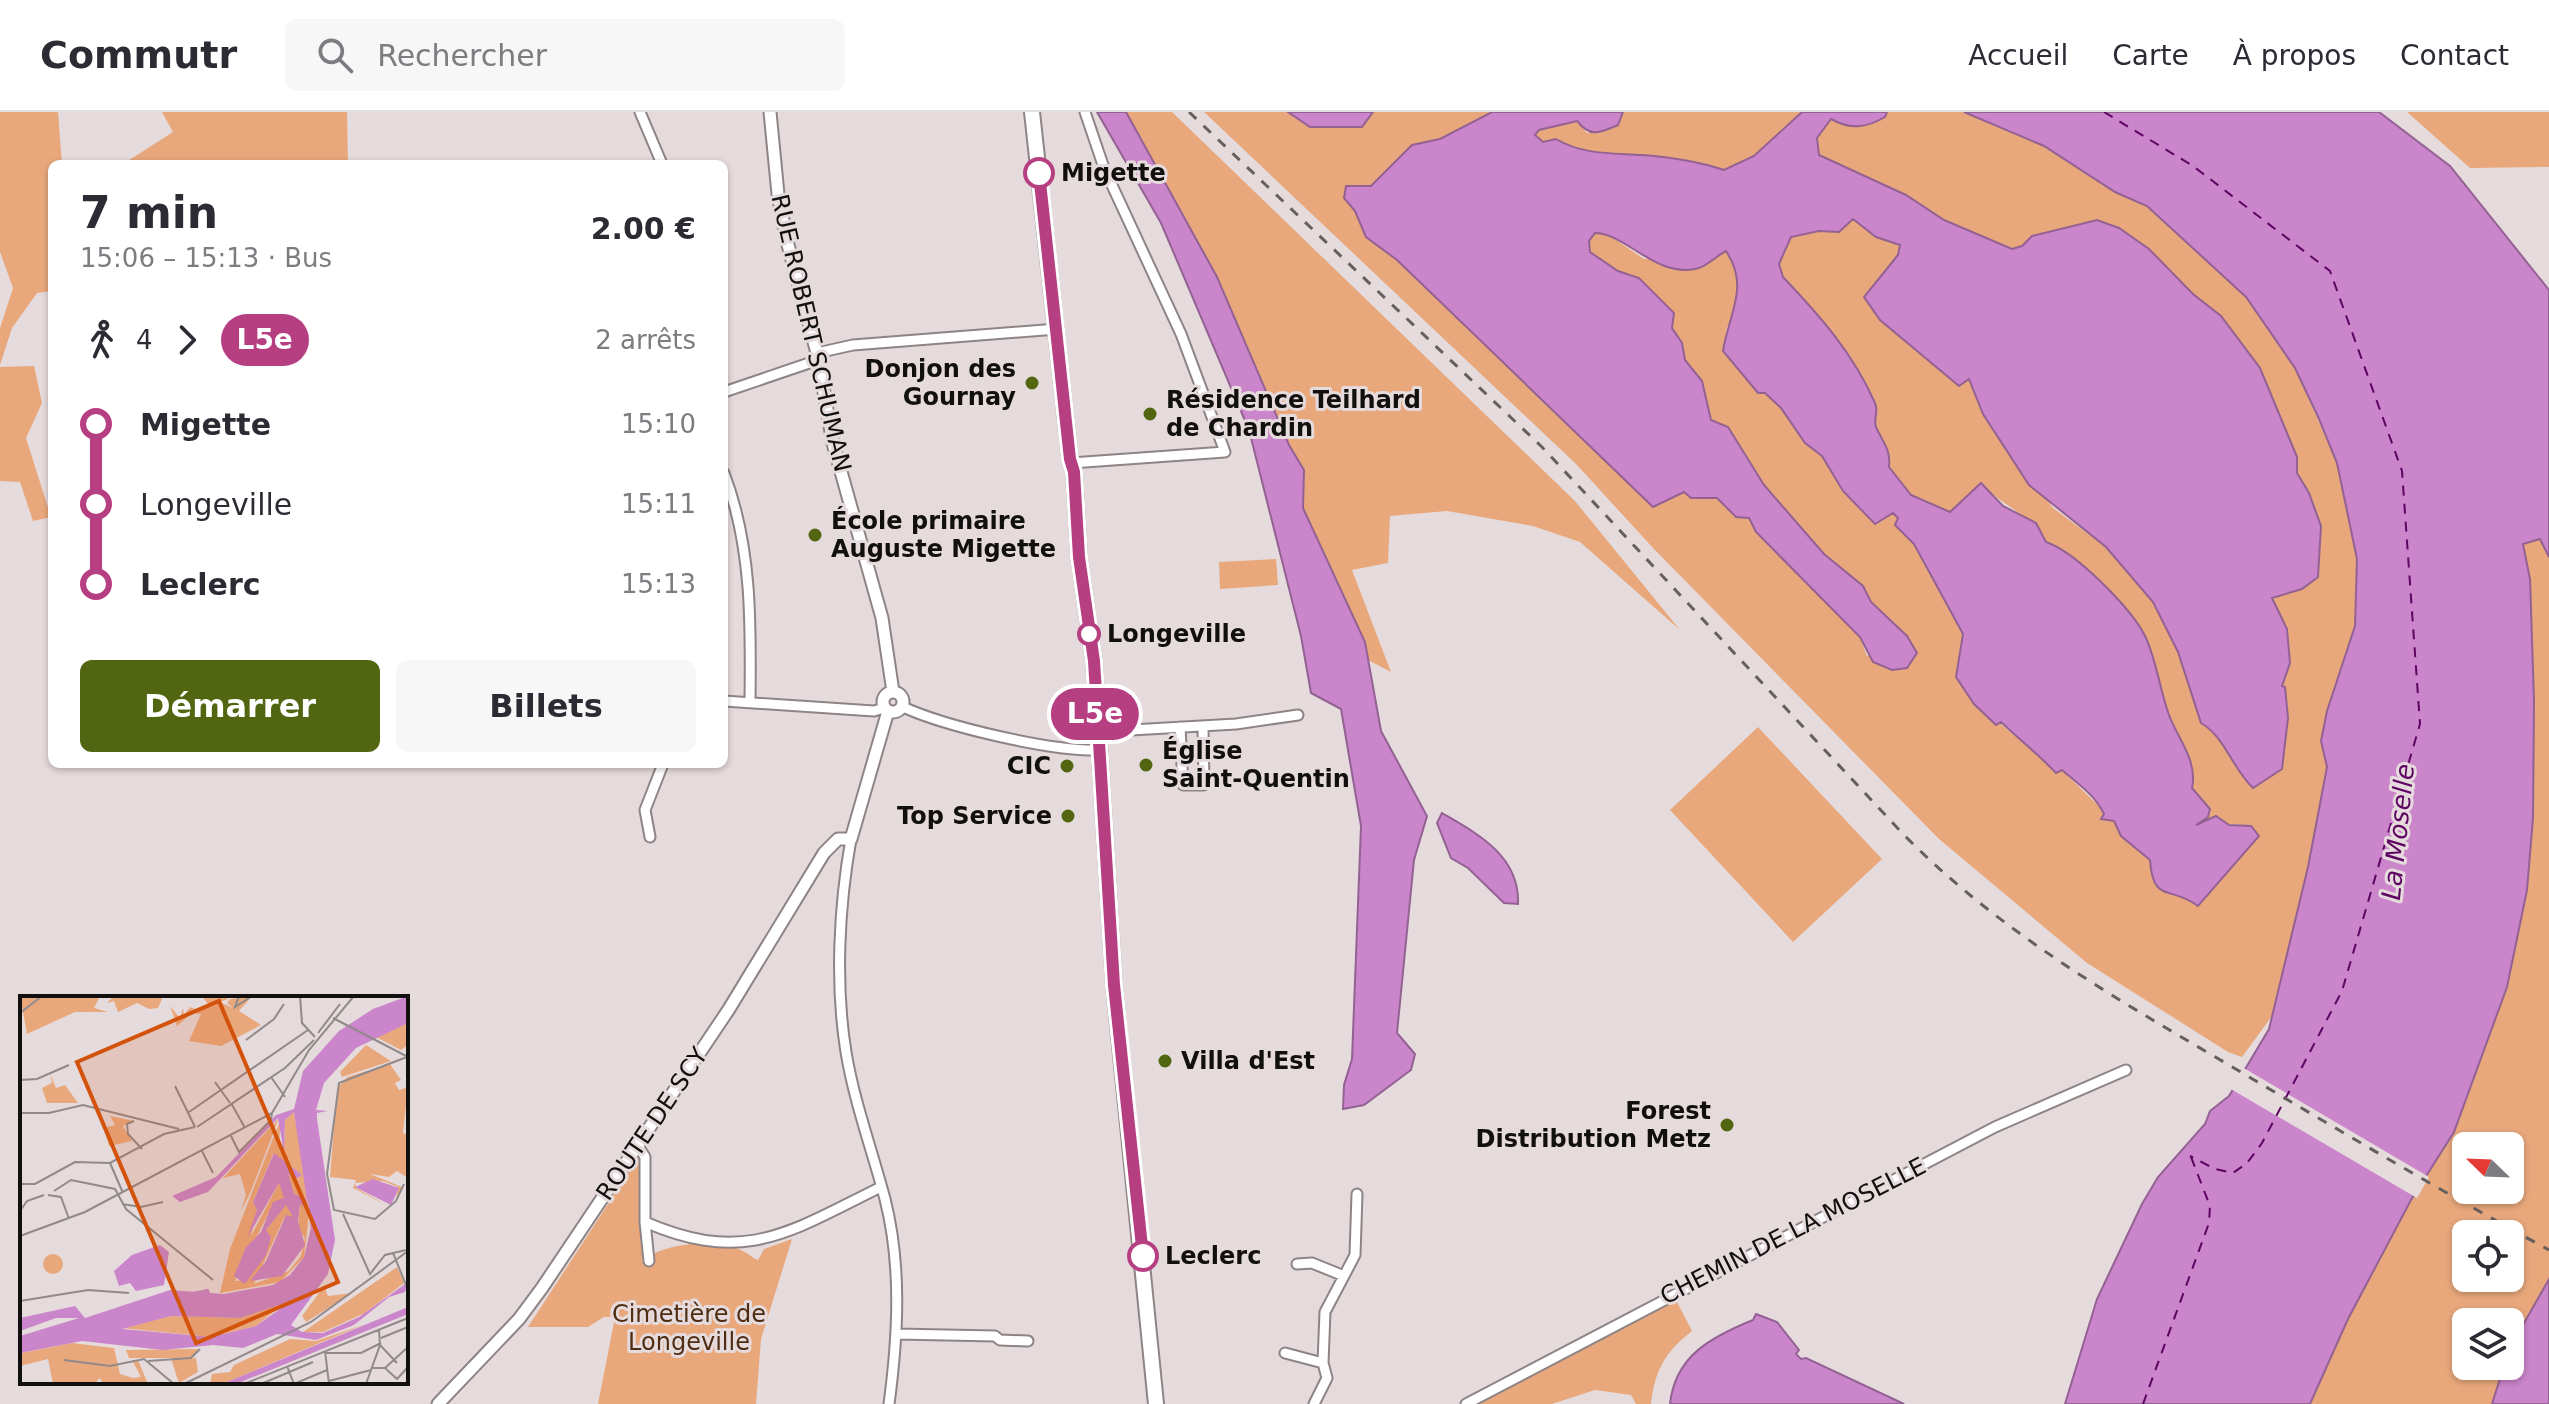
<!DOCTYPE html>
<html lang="fr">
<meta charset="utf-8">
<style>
:root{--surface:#fff;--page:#f7f7f7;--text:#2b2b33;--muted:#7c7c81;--line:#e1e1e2;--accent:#526510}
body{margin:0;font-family:"DejaVu Sans",sans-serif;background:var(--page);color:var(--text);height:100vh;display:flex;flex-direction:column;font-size:30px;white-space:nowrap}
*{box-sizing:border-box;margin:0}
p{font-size:26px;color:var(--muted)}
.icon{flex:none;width:44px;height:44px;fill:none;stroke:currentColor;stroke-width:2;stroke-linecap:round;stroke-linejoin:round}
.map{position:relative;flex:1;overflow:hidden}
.side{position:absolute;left:48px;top:48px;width:680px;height:608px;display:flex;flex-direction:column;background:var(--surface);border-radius:12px;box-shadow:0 2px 6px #0004}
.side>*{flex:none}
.badge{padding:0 16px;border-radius:26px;font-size:28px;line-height:52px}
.needle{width:52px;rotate:293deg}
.fabs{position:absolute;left:2452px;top:1020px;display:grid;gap:16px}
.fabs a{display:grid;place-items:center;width:72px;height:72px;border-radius:12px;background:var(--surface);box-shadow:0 2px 6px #0004;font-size:40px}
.map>.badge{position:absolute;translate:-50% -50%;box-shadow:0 0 0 4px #fff}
.legs{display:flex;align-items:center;gap:12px;height:88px;padding:0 32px;font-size:26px}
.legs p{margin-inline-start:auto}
.overview{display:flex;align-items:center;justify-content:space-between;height:136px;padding:0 32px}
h1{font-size:44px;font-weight:800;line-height:60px}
.action{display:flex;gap:16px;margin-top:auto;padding:16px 32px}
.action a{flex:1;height:92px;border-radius:12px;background:var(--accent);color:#fff;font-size:32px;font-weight:800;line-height:92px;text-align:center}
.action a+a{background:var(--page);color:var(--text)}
ul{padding:0 32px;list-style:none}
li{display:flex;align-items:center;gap:28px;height:80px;font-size:30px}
li i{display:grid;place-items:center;width:12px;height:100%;margin:0 10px;background:currentColor}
li i::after{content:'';width:20px;height:20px;margin:-10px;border:6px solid;border-radius:50%;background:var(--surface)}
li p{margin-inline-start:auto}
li:first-child i{background:linear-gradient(#0000 50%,currentColor 0)}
li:last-child i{background:linear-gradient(currentColor 50%,#0000 0)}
header{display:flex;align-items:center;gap:48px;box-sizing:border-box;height:112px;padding:0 40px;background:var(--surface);border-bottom:2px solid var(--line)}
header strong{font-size:38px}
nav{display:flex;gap:44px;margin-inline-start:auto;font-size:28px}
.search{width:560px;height:72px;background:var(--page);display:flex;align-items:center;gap:20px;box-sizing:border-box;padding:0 28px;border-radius:12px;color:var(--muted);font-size:30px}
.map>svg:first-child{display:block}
</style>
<header>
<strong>Commutr</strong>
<div class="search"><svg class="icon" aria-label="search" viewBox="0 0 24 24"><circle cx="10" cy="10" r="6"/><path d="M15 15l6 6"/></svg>Rechercher</div>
<nav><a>Accueil</a><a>Carte</a><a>À propos</a><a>Contact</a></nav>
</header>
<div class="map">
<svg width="2549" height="1292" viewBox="0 0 2549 1292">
<rect width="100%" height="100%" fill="#e6dbdc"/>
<path fill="#e9a87c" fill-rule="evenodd" d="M0 0H58L62 52H52V179L37 181 12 216 0 253V216L13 176 0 140Z
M162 0H347L348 52H123L173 20Z
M1126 0H1172L1575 389 1680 518 1580 430 1533 414 1447 399 1390 404 1388 451 1352 458 1391 560 1368 548 1365 530 1303 396 1304 358 1289 333 1217 165Z
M1204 0H1288L1310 15H1362L1373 0H1492L1440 27 1412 33 1370 74 1344 86 1355 99 1366 125 1397 148 1652 394 1684 380 1691 386H1717L1736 405 1749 406 1756 420 1860 525 1867 544 1907 524 1871 490 1863 474 1824 442 1764 373 1728 315 1711 308 1702 269 1685 248 1682 231 1639 166 1619 159 1590 140 1589 129 1595 121H1606L1644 147 1716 145 1726 139C1743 165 1738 190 1726 219L1765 281 1781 296 1805 331 1822 344 1843 379 1874 412 1893 401 1898 406 1896 413 1914 432 1963 522 1956 565C1983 604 2024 627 2056 661L2062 658 2114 709 2121 724 2150 749C2152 778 2179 781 2198 793L2259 723C2242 704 2217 716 2196 713L2210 697 2192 676C2198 649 2178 627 2169 603 2160 578 2157 551 2146 526 2133 498 2076 440 2046 430 2031 403 2003 394 1981 372L1950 400 1911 383 1889 355C1891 337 1883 331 1876 315 1873 306 1879 300 1875 291 1854 241 1820 204 1783 165L1779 151 1791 125 1819 119 1839 120 1853 107 1876 125 1900 133 1898 143 1864 185 1959 273 1969 266 1983 302 2053 396 2106 435 2153 490 2178 540 2201 611C2225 625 2232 656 2253 676L2282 657 2288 606 2281 575 2290 551 2287 517 2272 486 2302 477 2318 465 2321 414 2309 381 2297 361V345L2260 256 2221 204 2193 182 2149 137 2061 118 2032 124 2022 134 2012 137 1944 108 1906 83 1819 43 1817 26 1831 6 1885 5 1887 0H1964L2044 34 2115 80 2147 94 2246 185 2270 218 2295 256 2337 351 2357 447 2355 514 2327 599 2321 629 2327 655 2308 755 2272 904 2242 945 2228 940 2087 851 1939 727 1654 437 1576 352Z
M1623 0H1802L1803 2 1754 45 1724 58C1697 49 1670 45 1642 43 1612 41 1583 43 1556 27L1543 30 1535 23 1539 18 1577 9 1587 21 1621 6Z
M2407 0H2549V55L2470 56Z
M34 254 42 291 26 326 51 405 33 409 20 370 0 369V255Z
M2540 427 2549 445V1167L2510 1236V1210H2466V1254H2504L2492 1292H2310L2348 1207 2411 1088 2454 1020 2527 778 2533 706 2534 589 2530 467 2522 432ZM2466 1034H2510V1078H2466ZM2466 1122H2510V1166H2466Z
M1276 447 1278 473 1220 477 1219 450Z
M1758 615 1882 747 1793 830 1670 698Z
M638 1046 642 1049V1150L653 1147V1142C675 1130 726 1126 748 1142 752 1144 754 1147 758 1148L764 1137 792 1127 761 1227 756 1292H598L615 1205H604L588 1215H528Z
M1673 1182 1692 1219C1665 1240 1655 1258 1651 1292H1636L1631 1283 1595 1278 1552 1292H1466Z"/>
<path fill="#ca85cb" stroke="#936293" stroke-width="2" d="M1097 0H1126L1217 165 1289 333 1304 358 1303 396 1365 530 1381 619 1427 704 1414 748 1397 921 1415 942 1411 958 1364 993 1343 997 1344 973 1352 947 1361 714 1341 597 1311 581 1301 524 1249 318 1161 111Z
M1288 0H1373L1362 15H1310Z
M1492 0H1623L1618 13C1599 21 1591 26 1577 9L1539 18 1535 23 1543 30 1556 27C1583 43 1612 41 1642 43 1670 45 1697 49 1724 58L1754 44 1802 0H1887L1885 5C1866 16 1851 18 1831 7L1817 26 1819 43 1906 83 1944 108 2012 137 2022 134 2032 124 2097 108 2119 116 2149 137 2193 182 2221 204 2260 256 2297 345V361L2309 381 2321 414 2318 465 2302 477 2272 486 2287 517 2290 551 2282 574 2285 575 2288 606 2282 657 2253 676C2232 656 2225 625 2201 611L2178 540 2153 490 2106 435 2029 373 1983 302 1969 267 1959 274 1880 208 1864 185 1898 143 1900 133 1876 125 1853 107 1839 120 1819 119 1791 125 1779 152 1783 165C1820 204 1853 241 1875 291 1879 300 1873 306 1876 315 1883 331 1891 337 1889 355L1911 383 1950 400 1981 371 2003 394 2036 411 2046 430C2076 440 2133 498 2146 526 2157 551 2160 578 2169 603 2178 627 2198 649 2192 676L2210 697 2208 705 2196 713 2216 704 2229 713 2251 714 2259 724 2198 794C2170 773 2153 792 2150 748L2121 724 2114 709 2101 707 2104 702C2095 683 2077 671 2062 658L2056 661C2038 642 2020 628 2001 610L1996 613 1974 592 1956 565 1963 522 1914 432 1895 413 1898 406 1893 401 1875 412 1843 379 1822 344 1805 331 1781 296 1765 281H1758L1723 239C1729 201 1750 175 1726 139 1718 143 1708 153 1699 156 1657 168 1626 121 1595 121L1589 129 1590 140 1618 159 1639 166 1674 201 1672 216 1682 231 1685 248 1702 269 1711 308 1728 315 1764 373 1824 442 1863 474 1871 490 1907 524 1917 541 1907 556 1892 558 1873 550 1860 525 1756 420 1749 406 1736 405 1717 386H1691L1684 380 1653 395 1397 148 1366 125 1355 99 1344 86 1346 74H1371L1412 33 1440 27Z
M1964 0H2379L2450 54 2549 178V445L2540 427 2523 432 2530 467 2534 589 2533 706 2527 778 2507 875 2454 1020 2411 1088 2348 1207 2310 1292H2065L2097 1187 2142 1092 2158 1065 2205 1012 2210 999 2229 984 2269 917 2308 755 2327 655 2321 629 2327 599 2355 514 2357 447 2337 351 2319 307 2295 256 2246 185 2147 94 2115 80 2044 34Z
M1442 701C1478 722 1520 744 1518 792L1504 791 1468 756 1451 746 1437 711Z
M2549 1167V1292H2492L2504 1254H2510V1236Z
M1756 1202 1777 1210 1799 1238 1796 1242 1801 1247 1806 1246 1904 1292H1670C1675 1244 1711 1225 1753 1208Z"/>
<path fill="#e6dbdc" d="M2242 955 2429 1065 2417 1086 2229 976Z"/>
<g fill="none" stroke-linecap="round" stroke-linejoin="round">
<path stroke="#5e0462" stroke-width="2" stroke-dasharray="10 8" stroke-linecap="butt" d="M2104 0 2193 54 2330 159 2402 359 2420 612 2342 879 2262 1031 2247 1051 2233 1061 2215 1057 2190 1044
M2143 1292 2209 1111 2210 1094 2191 1045"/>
<g stroke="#8e8485" stroke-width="13">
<path id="minor" d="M640 0 662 52
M817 241 853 233 1057 217
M724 280 818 248
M1071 351 1225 340 1181 222 1104 56 1085 0
M724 361C752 434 751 512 750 589
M724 589 874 599 884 596
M903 595C947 615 1050 639 1098 638
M1180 615 1183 673H1204L1203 614
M1096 620 1236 612 1298 603
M650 725 645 698 663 652
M851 727C839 794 835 872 846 940 854 989 872 1038 885 1087 902 1154 898 1224 889 1292
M638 1034 645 1045V1110C746 1154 791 1119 881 1075
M645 1110 649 1149
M1297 1152 1312 1151 1344 1164
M897 1222 995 1224 1000 1228 1028 1229
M1285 1241 1323 1251
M1314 1292 1327 1266 1323 1251 1325 1200 1355 1143 1357 1082
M1466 1292 1995 1015 2126 958"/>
</g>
<g stroke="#8e8485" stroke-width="15">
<path id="tertiary" d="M770 0 778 82 787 129 817 241 833 331 882 506 893 580
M883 590a10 10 0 1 1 20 0a10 10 0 1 1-20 0Z
M438 1292 519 1207 542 1176 729 897 824 741 838 727H851L888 599"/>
</g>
<g stroke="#8e8485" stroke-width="18">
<path id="primary" d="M1032 0 1070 347 1074 360 1079 445 1094 549 1114 873 1156 1292"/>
</g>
<use href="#minor" stroke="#fff" stroke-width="9"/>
<use href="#tertiary" stroke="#fff" stroke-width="11"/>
<use href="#primary" stroke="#fff" stroke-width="14"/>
<path stroke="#655f5f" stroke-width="3" stroke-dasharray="10 10" stroke-linecap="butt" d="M1189 0 1542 335 1904 723C2000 820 2113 885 2229 953 2335 1016 2441 1079 2549 1138"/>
</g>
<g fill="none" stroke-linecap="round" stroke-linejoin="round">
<g stroke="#fff" stroke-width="18">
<path id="line-1" d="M1039 61 1070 347 1074 360 1079 445 1094 549 1114 873 1143 1144"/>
</g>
<use href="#line-1" stroke="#b63f82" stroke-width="12"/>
</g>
<g fill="#fff" stroke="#b63f82" stroke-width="4">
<circle cx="1039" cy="61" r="14"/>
<circle cx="1089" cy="522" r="10"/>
<circle cx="1143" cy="1144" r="14"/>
</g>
<g fill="#526510" stroke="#e6dbdc" stroke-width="3">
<circle cx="1032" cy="271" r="8"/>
<circle cx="1150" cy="302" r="8"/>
<circle cx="815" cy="423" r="8"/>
<circle cx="1146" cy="653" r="8"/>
<circle cx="1067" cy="654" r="8"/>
<circle cx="1068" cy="704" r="8"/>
<circle cx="1165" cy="949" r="8"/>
<circle cx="1727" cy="1013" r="8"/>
</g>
<g text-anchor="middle" stroke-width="6" stroke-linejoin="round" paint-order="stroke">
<g font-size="24" font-weight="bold" fill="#120f0f" stroke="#e6dbdc" text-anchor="start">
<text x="1061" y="69">Migette</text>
<text x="1107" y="530">Longeville</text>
<text x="1165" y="1152">Leclerc</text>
</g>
<g font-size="24" fill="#120f0f" stroke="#e6dbdc">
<text transform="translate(811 221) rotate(77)" y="8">RUE ROBERT SCHUMAN</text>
<text transform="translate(652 1012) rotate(-56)" y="8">ROUTE DE SCY</text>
<text transform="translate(1793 1119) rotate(-27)" y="8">CHEMIN DE LA MOSELLE</text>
</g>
<g font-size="24" font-weight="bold" fill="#120f0f" stroke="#e6dbdc" text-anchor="end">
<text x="1016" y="265">Donjon des<tspan x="1016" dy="28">Gournay</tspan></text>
<text x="1166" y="296" text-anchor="start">Résidence Teilhard<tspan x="1166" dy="28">de Chardin</tspan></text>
<text x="831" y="417" text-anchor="start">École primaire<tspan x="831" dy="28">Auguste Migette</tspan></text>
<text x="1162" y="647" text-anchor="start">Église<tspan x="1162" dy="28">Saint-Quentin</tspan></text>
<text x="1051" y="662">CIC</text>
<text x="1052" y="712">Top Service</text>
<text x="1181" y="957" text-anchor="start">Villa d'Est</text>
<text x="1711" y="1007">Forest<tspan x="1711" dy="28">Distribution Metz</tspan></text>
</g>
<g font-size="24" fill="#4e2d13" stroke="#e6dbdc">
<text x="689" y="1210">Cimetière de<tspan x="689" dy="28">Longeville</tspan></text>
</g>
<g font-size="26" font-style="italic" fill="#5e0462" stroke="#e6dbdc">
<text transform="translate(2398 720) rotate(-84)" y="9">La Moselle</text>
</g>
</g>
<g transform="translate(20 884)">
<rect width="388" height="388" fill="#e6dbdc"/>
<path d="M0 0H80L74 12 88 16H55L7 38ZM94 0H140L142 3 138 12 129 13 117 7 98 16 94 5 87 7ZM182 0H204L208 3 200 6 213 12 207 7 210 3 232 0 219 15 241 29 201 50 169 45 181 18 172 17 157 30 150 10 160 22 163 12 164 19 170 11 180 15 188 8ZM388 27V49L381 54 356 41ZM346 49 371 65 322 81 320 76ZM370 68 381 84 375 87 379 94 388 91 383 137 388 139V182L377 175 369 181 350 178 382 191 376 202 378 191 363 185 335 187 336 192 370 211 333 192 336 184 310 181 317 93 327 81ZM30 78 36 92 45 89 58 107H27L22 92 32 87ZM274 116 290 207 284 261 260 286 200 297 210 253 261 122 259 150 264 156 265 124ZM253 158 282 179 268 177 273 198 287 203 280 208 278 233 285 242 281 260 269 275 234 288 264 222 273 221 266 208 246 234 234 273 225 284 215 285 251 212 265 202 259 187 231 240 237 213 233 206ZM90 120 114 125 103 130 112 145 89 150 84 132 95 129ZM259 122 230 197 221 215 226 199 220 178 203 182ZM23 268a10 10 0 1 1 20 0a10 10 0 1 1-20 0ZM377 271 384 287 345 317 303 336H283ZM304 290 308 300 332 297 286 326 282 320ZM270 303 236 330 192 341 101 332 151 320 220 322ZM345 328 202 388H190L192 378 210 376 214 369 270 343 296 345ZM52 347 94 352 100 378 113 382 121 381 112 364H118L128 388H83L80 382 74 388H33L28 363 0 370 1 357ZM178 353 174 361 158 364 176 362 178 376 159 387 151 363 155 362H109L106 354Z" fill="#e9a87c" fill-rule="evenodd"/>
<path d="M388 0V27L336 52 304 87 296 114 308 115 297 117V123L315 244 308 278 271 329 282 336 303 337 339 321 388 286 385 296 369 301 334 329 296 344 257 338 223 352 193 349 143 354 62 345 0 357V340L59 322H36L0 335V322L55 310 65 322 150 294 204 298 253 289 270 279 284 261 291 232 274 116 265 124 264 157 258 122 188 196 160 206 152 200 196 181 256 119 274 113 283 75 319 35 353 13ZM271 305 236 330 192 341 102 333 151 320 220 322ZM254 157 282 179 273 184 268 177 274 198 288 203 289 213 280 208 278 225 285 249 262 280 230 285 246 265 266 219 273 221 266 209 246 234 251 241 246 259 225 288 214 280 226 251 241 236 253 206 264 202 259 187 227 242 237 214 233 206ZM353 183 379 192 371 209 335 191ZM140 249 149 256 144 289 116 295 110 287 99 290 94 275 112 259ZM388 311V318L216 388H202Z" fill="#ca85cb" fill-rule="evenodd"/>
<path fill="none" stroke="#ca85cb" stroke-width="4" d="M344 36 369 33 376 22 388 19M0 346 155 302 187 295 191 303 245 301 272 287 291 270 301 215 290 146 279 136 287 127 298 73 338 40"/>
<path fill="none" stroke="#91898a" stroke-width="2" d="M219 0 215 11 232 0M280 0 282 27 295 41M0 17 22 0M313 22 388 61M298 37 320 8M226 44 254 23 264 8M251 81 265 101M0 84 17 83 49 69M195 86 210 107M155 90 175 131M211 107 225 132M169 116 288 34M0 117H29L63 109 159 133M114 125 107 128 108 138 122 153M177 131 265 72 294 44M211 140 219 156 251 124 252 117M182 155 193 177M90 167 103 197M0 188H15L55 166 90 167 144 138 175 131M384 188 376 205 355 223 314 214 307 178 319 87 387 61M34 195 51 184 95 193 106 213 193 284M28 199 41 201 49 223M102 208 121 211 143 206M0 215 7 205 24 199M323 218 350 278 365 259 386 254M0 240 65 216 252 117 289 54 334 0M373 257 388 294M0 305 68 294 109 297M361 342 388 331M360 349 377 367M305 355 309 388M306 357H341L361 347M44 364 90 370 124 363 154 388M128 365 171 362 180 353M267 370 274 388 307 374M352 372H365L377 383 388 371M365 372 388 351M309 385 351 374M164 388 291 326 388 255M224 388 388 322M241 388 293 366M346 388 360 349 359 334"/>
<path fill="#d3520c" fill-opacity="0.15" stroke="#d3520c" stroke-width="4" d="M199 5 318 286 176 347 57 66Z"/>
<rect width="388" height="388" fill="none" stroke="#120f0f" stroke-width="4"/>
</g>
</svg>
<div class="fabs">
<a><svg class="needle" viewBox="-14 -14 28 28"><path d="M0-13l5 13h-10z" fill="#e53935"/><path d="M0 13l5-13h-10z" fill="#7c7c81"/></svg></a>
<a><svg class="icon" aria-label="locate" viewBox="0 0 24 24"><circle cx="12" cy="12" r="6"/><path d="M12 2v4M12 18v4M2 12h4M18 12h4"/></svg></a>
<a><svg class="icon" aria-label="layers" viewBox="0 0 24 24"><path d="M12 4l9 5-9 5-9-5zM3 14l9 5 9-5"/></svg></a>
</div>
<b class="badge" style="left:1095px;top:602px;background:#b63f82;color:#fff">L5e</b>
<section class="side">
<div class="overview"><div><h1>7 min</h1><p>15:06 – 15:13 · Bus</p></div><b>2.00 €</b></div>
<div class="legs"><svg class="icon" aria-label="walk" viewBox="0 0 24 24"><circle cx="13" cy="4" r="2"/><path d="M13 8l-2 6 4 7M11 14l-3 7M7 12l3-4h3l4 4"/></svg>4<svg class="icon" aria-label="forward" viewBox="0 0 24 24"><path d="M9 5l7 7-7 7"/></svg><b class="badge" style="background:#b63f82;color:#fff">L5e</b><p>2 arrêts</p></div>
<ul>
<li><i style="color:#b63f82"></i><b>Migette</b><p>15:10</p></li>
<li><i style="color:#b63f82"></i><span>Longeville</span><p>15:11</p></li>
<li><i style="color:#b63f82"></i><b>Leclerc</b><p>15:13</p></li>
</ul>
<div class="action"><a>Démarrer</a><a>Billets</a></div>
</section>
</div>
